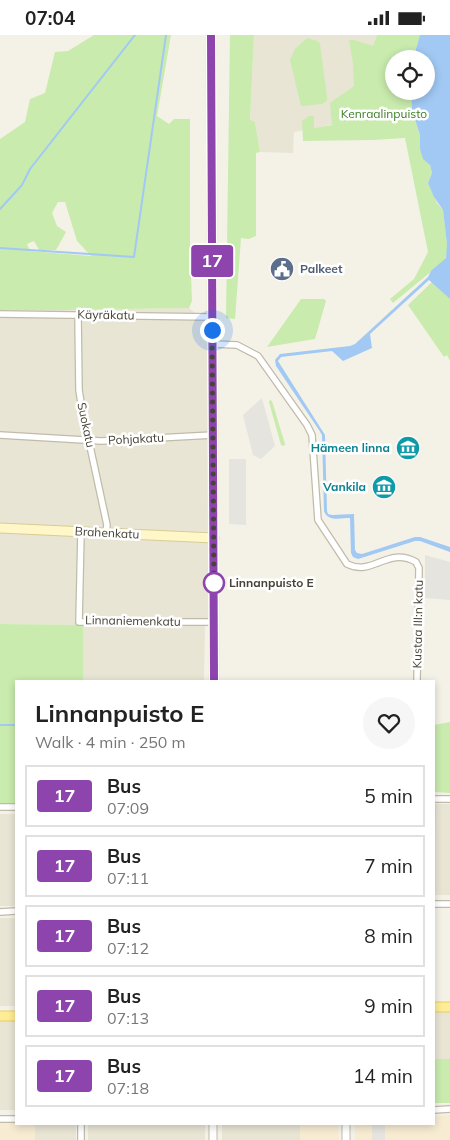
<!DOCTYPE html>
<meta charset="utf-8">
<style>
:root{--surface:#fff;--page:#f6f6f6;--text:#222;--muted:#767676;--line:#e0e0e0}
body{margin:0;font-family:Mulish,sans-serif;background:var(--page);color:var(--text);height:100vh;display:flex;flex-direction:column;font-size:19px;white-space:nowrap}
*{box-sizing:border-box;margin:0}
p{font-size:16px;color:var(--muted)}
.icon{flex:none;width:28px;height:28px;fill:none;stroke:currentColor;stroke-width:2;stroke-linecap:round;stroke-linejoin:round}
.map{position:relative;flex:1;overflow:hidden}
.sheet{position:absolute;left:15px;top:645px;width:420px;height:445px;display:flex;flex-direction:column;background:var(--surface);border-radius:0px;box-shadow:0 2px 8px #0003}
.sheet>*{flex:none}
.badge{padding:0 10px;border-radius:4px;font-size:18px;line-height:32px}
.buttons{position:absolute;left:385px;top:15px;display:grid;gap:10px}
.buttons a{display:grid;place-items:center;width:50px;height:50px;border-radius:50%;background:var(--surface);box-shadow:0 2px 8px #0003;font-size:25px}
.you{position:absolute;width:25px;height:25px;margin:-12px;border:4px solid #fff;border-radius:50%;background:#1a73e8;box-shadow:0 0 0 8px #1a73e833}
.map>.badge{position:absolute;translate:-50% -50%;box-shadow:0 0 0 2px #fff}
.round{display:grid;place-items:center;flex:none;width:52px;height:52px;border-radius:26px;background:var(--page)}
.head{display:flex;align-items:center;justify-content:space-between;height:85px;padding:0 20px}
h1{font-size:24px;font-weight:700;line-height:38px}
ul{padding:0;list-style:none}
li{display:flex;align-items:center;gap:15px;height:62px;margin:0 10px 8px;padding:0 10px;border:2px solid var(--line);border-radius:0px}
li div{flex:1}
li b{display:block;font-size:19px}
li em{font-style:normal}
li .badge{min-width:55px;font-weight:700;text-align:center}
.status{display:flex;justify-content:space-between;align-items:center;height:35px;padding:0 25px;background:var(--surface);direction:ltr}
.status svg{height:14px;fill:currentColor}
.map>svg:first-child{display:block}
</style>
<div class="status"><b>07:04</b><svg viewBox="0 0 49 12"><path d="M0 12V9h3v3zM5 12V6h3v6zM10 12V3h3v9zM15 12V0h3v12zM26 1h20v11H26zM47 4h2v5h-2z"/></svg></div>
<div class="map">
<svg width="450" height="1105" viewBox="0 0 450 1105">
<rect width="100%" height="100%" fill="#f4f2e7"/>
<path fill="#e9e5d5" d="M254 0H377L373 11 366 61 340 88 294 97 293 118 260 117 255 87 250 86Z
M189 273 209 289 212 592 205 590 204 646H83L82 590 0 589V276Z
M434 769H450V860H434Z
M0 779H16V871H0Z
M0 883H16V971H0Z
M434 977H450V1024H434Z
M16 985V1075H0V986Z
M35 1089H76V1105H35Z
M88 1089H204L205 1091V1105H88Z
M222 1089H300V1105H222Z"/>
<path fill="#f7ebd2" d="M450 1080V1105H355V1089H434V1081Z
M0 1087 35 1089V1105H0Z
M300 1089H338L339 1105H300Z"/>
<path fill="#c9ebae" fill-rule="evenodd" d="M94 0H171L157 81 169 89 174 84H190V212L192 266 189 273 0 276V104L25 87 30 64 45 58 55 17 68 16ZM58 167H65L77 206 91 221 30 216 27 209 34 206 39 215H56L66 197 57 191 52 178Z
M230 0H254L250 85 255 87 260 117 256 118V201L249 204 241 203 235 284 226 283Z
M377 0H420L413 24H394V56H411L412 75 420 100V114L430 130 432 138 428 148 437 168 443 175 448 217 444 226 393 268 390 264 414 244 428 217 405 103 373 105 303 106 302 86 309 81H314V93L332 90 330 68 354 51 353 29 349 5H354L373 11Z
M307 3 318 6 320 9 327 62V66L322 69 301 71 290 25 295 14Z
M432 247 450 264V326L447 320 444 322 408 270Z
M301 264H324L326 266 315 304 267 312Z
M270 365 272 366 285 409 284 411 281 410 269 367Z
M0 589 83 590V646H16V768H0Z
M450 687V758L434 757V690Z
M434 769H436L434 861Z
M434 1024H450V1068H434Z"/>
<path fill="#e5e4df" d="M262 363 275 411 261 424 253 420 243 380Z
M229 424H246V490L229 489Z
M425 520 450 527V565L425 563Z
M372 1089H385V1105H372Z"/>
<path fill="#a1c9f4" d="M420 0H450V264L429 245 370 299 372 313 343 326 332 316 281 322 278 326 325 400 327 476 328 479 332 480 354 479 355 515 357 518 362 519 415 502H420L450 512V517L420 506H415L358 524 353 522 351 518 350 483C340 483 328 487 324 476L322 400 319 395 276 331 275 325 280 319 350 311 355 309 428 242 431 236 446 223 447 209 443 175 434 162 428 148 432 138 430 130 423 124 420 114V100L412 75 411 56H426V24H413Z"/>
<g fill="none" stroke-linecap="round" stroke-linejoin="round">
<path stroke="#a1c9f4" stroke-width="2" d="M0 174 22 150 30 134 135 0
M0 213 134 222 166 0
M0 690H16"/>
<g stroke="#c1bba9" stroke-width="8">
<path id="minor" d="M0 279 212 282
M78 280 79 355 82 374 107 490 106 498
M213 309 237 310 258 321 307 390 312 400 318 485 347 529C373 542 387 511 416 527L419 533 417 646
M0 400 101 406 213 400
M81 497 79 587H215
M434 764H450
M0 772H16
M434 869H450
M0 877 16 876
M434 1075 450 1074
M0 1084H16
M81 1089V1105"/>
</g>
<g stroke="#c1bba9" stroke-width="9">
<path id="tertiary" d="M213 1089V1105
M346 1105V1089"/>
</g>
<g stroke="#d7cc95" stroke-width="11">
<path id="secondary" d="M211 0 214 646
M0 493 214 503"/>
</g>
<g stroke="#eacf60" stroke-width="11">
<path id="primary" d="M434 972H450
M0 981H16"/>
</g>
<use href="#minor" stroke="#fff" stroke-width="5.5"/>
<use href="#tertiary" stroke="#fff" stroke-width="7"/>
<use href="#secondary" stroke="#fff7c7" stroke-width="9"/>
<use href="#primary" stroke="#ffec96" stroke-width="9"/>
</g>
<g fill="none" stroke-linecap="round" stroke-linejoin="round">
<g stroke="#fff" stroke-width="11">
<path id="line" d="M211 0 214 646"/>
</g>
<use href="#line" stroke="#8e44ad" stroke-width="8"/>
<path stroke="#484336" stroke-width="5" stroke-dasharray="0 9" d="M212 295 214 549V548"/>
</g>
<defs>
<g id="civic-disc" transform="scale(1.25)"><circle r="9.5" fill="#5c6f8a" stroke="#fff"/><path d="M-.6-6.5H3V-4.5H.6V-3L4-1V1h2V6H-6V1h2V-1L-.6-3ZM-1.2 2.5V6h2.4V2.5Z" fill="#fff"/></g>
<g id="museum-disc" transform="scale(1.25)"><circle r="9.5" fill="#0f9aa8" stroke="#fff"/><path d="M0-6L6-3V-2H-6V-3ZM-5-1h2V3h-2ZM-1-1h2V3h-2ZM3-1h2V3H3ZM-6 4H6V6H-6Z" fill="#fff"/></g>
</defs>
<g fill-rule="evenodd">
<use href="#civic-disc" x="282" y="234"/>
<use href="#museum-disc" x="408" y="413"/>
<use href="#museum-disc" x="384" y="452"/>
</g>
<circle fill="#fff" stroke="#8e44ad" stroke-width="2.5" cx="214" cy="548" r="10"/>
<g text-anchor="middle" stroke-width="5" stroke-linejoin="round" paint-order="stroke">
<g font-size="12" fill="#3d7d26" stroke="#fff">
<text x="384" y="83">Kenraalinpuisto</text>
</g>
<g font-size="12" font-weight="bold" fill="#4e5e75" stroke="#fff" text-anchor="start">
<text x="300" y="238">Palkeet</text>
</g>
<g font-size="12" fill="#484336" stroke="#fff">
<text transform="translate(106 280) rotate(1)" y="4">Käyräkatu</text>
<text transform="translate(86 390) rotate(78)" y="4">Suokatu</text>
<text transform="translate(136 404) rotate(-3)" y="4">Pohjakatu</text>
<text transform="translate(107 498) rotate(3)" y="4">Brahenkatu</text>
<text transform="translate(133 586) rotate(1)" y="4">Linnaniemenkatu</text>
<text transform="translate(418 589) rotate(-89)" y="4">Kustaa III:n katu</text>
</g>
<g font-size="12" font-weight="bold" fill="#0d838f" stroke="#fff" text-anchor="end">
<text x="390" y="417">Hämeen linna</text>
<text x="366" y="456">Vankila</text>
</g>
<g font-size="12" font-weight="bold" fill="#484336" stroke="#fff" text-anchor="start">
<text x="229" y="552">Linnanpuisto E</text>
</g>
</g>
</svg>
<div class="buttons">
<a><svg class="icon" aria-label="locate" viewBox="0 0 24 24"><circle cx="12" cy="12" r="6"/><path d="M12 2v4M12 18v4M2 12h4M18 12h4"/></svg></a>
</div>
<div class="you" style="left:212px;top:295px"></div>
<b class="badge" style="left:212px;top:226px;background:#8e44ad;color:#fff">17</b>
<section class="sheet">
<div class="head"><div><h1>Linnanpuisto E</h1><p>Walk · 4 min · 250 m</p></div><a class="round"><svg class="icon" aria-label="heart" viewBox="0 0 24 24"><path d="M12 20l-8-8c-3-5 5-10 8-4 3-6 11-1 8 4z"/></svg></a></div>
<ul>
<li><span class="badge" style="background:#8e44ad;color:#fff">17</span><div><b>Bus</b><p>07:09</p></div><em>5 min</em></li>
<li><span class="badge" style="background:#8e44ad;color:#fff">17</span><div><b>Bus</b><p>07:11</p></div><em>7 min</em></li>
<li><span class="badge" style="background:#8e44ad;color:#fff">17</span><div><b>Bus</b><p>07:12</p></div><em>8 min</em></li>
<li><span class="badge" style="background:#8e44ad;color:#fff">17</span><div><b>Bus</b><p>07:13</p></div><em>9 min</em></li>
<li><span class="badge" style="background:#8e44ad;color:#fff">17</span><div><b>Bus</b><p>07:18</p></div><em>14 min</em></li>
</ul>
</section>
</div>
